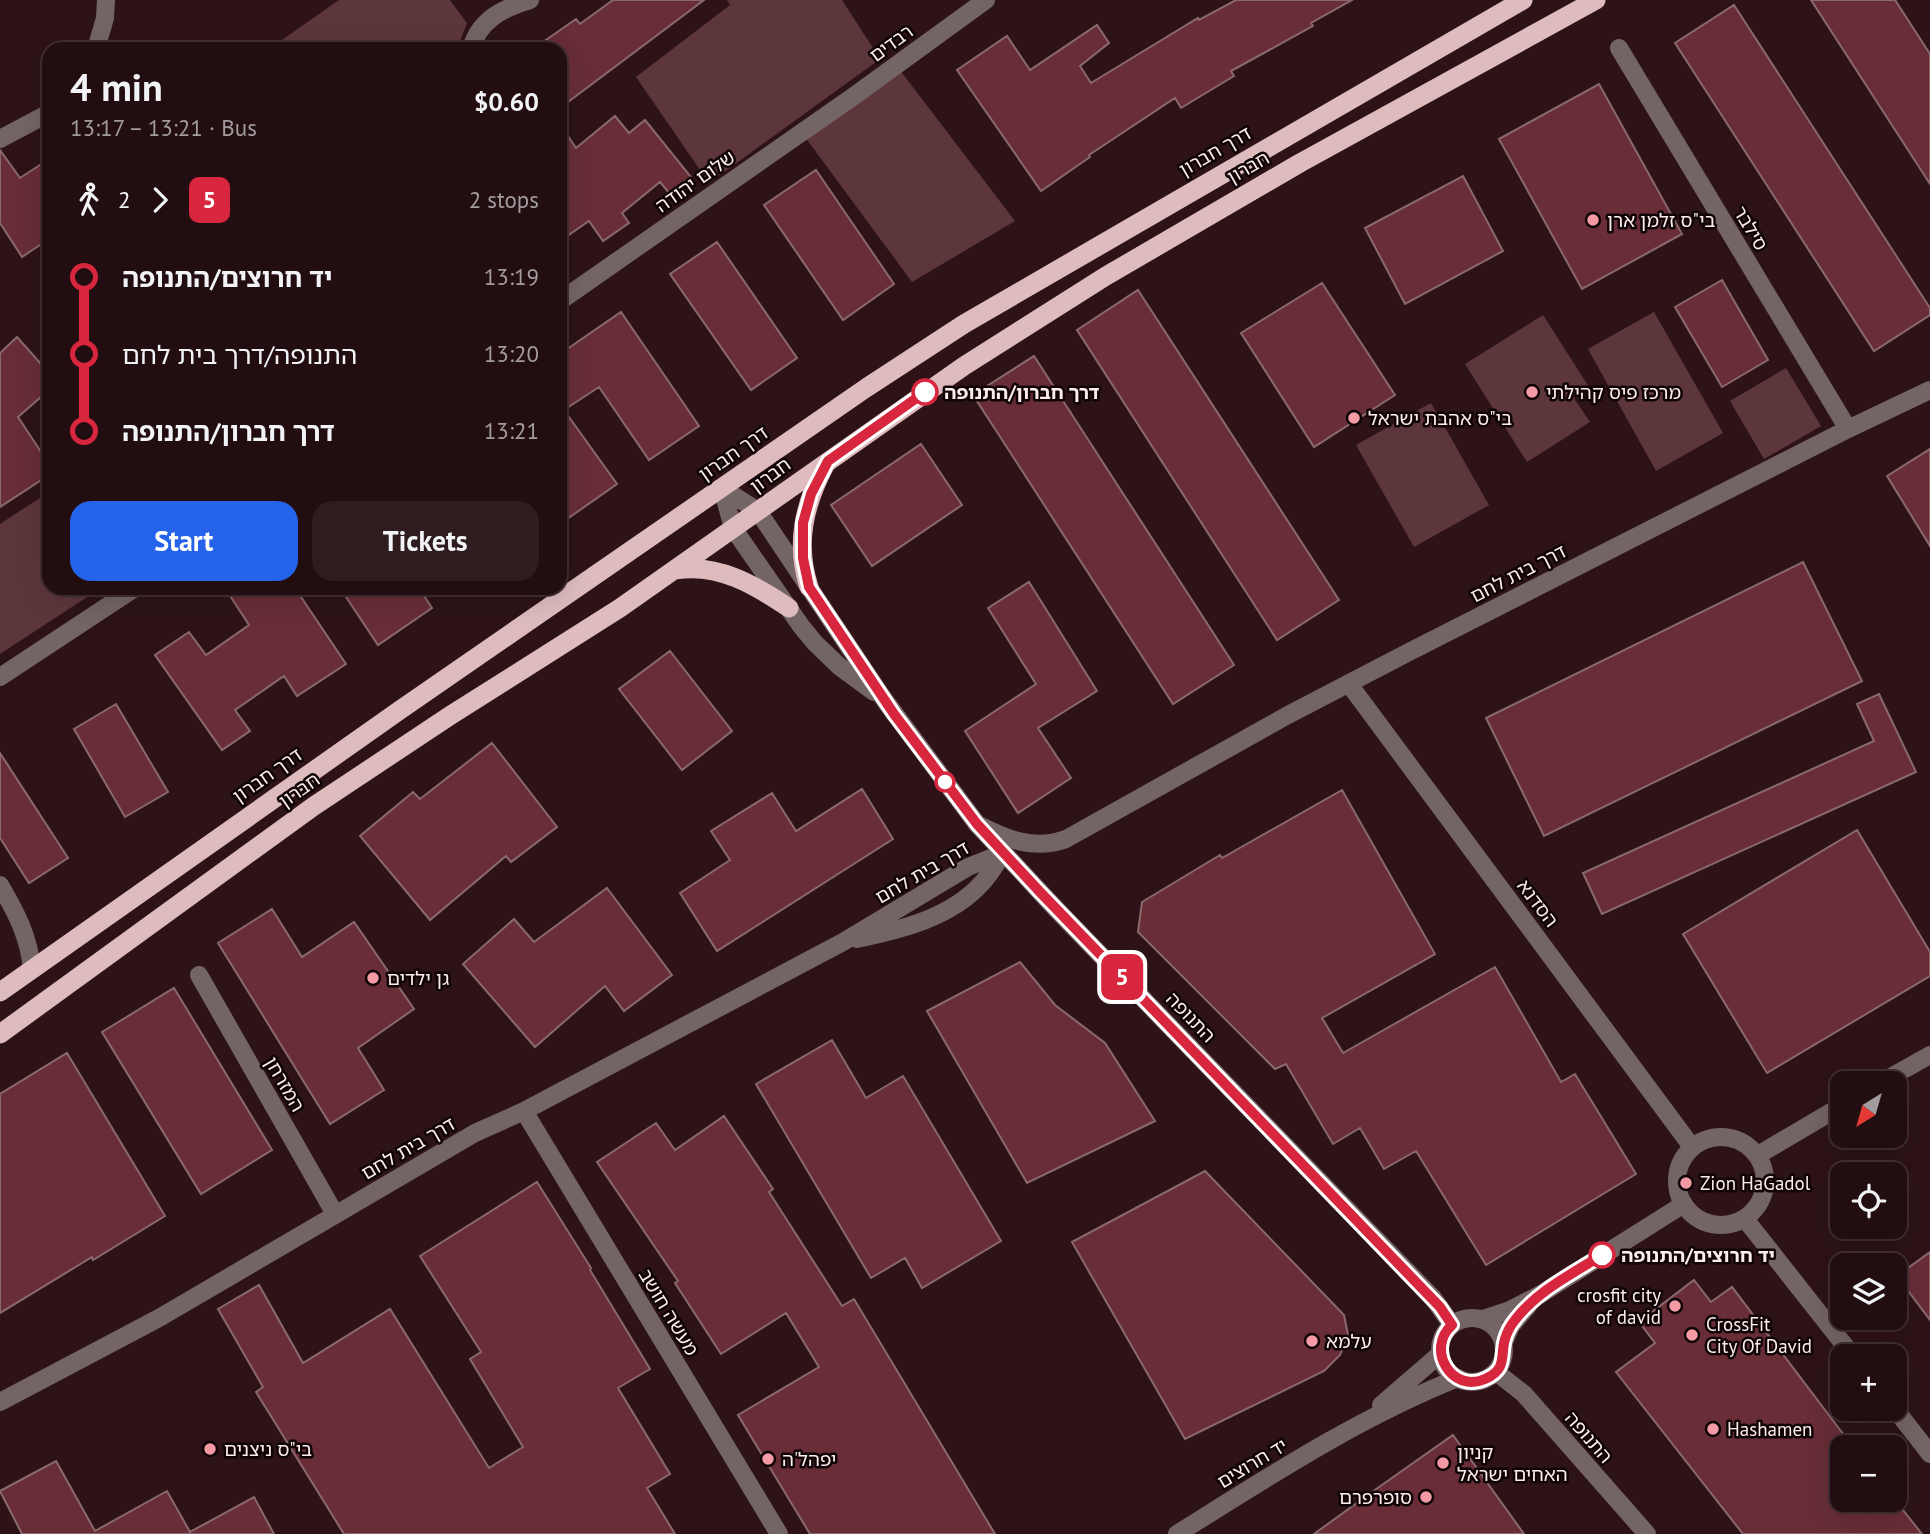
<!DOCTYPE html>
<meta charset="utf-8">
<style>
:root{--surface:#220e11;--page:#2e1c1f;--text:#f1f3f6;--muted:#a29c9f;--line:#3f2e31;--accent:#2563eb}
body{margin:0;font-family:"PT Sans","Noto Sans Hebrew",sans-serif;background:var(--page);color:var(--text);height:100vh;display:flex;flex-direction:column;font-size:26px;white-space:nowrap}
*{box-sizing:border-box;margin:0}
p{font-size:23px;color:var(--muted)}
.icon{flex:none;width:38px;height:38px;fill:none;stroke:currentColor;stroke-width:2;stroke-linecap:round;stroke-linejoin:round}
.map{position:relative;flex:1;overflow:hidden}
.sheet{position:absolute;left:42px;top:42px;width:525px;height:553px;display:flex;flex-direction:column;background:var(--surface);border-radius:21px;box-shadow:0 7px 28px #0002,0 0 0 2px var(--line)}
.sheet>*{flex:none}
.badge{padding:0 14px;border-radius:10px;font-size:24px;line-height:46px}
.needle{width:46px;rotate:217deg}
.tools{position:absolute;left:1830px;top:1071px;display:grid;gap:14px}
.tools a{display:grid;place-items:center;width:77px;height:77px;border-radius:14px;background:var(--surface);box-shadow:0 7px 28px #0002,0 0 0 2px var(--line);font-size:35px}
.map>.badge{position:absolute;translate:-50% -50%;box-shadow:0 0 0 4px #fff}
.legs{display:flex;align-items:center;gap:10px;height:77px;padding:0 28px;font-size:23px}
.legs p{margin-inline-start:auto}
.head{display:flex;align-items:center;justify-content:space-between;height:119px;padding:0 28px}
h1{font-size:38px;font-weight:700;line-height:52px}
.primary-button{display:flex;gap:14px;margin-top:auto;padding:14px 28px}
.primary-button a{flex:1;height:80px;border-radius:21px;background:var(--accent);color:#fff;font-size:28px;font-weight:700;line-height:80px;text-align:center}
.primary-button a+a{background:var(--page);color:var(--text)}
ul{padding:0 28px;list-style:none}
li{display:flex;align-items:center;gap:24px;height:77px;font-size:26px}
li i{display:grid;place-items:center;width:10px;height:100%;margin:0 9px;background:currentColor}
li i::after{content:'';width:18px;height:18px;margin:-9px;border:5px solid;border-radius:50%;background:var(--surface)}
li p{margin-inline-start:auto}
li:first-child i{background:linear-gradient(#0000 50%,currentColor 0)}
li:last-child i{background:linear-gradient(currentColor 50%,#0000 0)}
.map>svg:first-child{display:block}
</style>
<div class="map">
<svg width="1930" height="1534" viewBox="0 0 1930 1534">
<rect width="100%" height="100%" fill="#2d1317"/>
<path fill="#5d363b" d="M339 0H450L467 23 457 49H284L279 42Z
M727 0H842L880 59 709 183 636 77 730 5Z
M896 65 1015 221 912 282 802 133Z
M1654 312 1723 433 1656 471 1588 349Z
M1543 315 1589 387 1573 397 1590 422 1527 462 1465 364Z
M1786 368 1821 426 1764 459 1730 401Z
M1431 403 1489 505 1414 547 1356 445Z
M49 492V588H101L0 654V524Z"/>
<path fill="#682d37" stroke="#8a696c" stroke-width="2" d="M613 0H704L560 108V49H533L576 19 580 24Z
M1236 0H1352L1311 23 1313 26 1231 71 1234 76 1181 108 1175 98 1089 155 1090 157 1041 191 957 70 1007 36 1030 70 1097 25 1109 43 1080 66 1091 83 1198 18 1199 20Z
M1811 0H1895L1930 54V184Z
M1734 5 1930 308V315L1874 351 1675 43Z
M1599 84 1682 234 1582 289 1499 139Z
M615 116 629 133 645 120 691 177 670 194 660 182 622 213 629 223 603 241 589 221 560 241V124L576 148Z
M0 150 20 178 49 159V239L22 257 0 223Z
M816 170 894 284 843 320 764 205Z
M1463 176 1503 251 1405 304 1365 228Z
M717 242 797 358 751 390 670 274Z
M1722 280 1768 360 1722 387 1675 307Z
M1322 283 1395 395 1314 447 1241 333Z
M1138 290 1339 600 1277 640 1077 330Z
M621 312 699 426 649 460 599 387 564 410 617 484 560 524V354Z
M17 337 49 373V390L18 417 49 464V475L0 507V353Z
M1034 356 1234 665 1173 704 973 395Z
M921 444 962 505 872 566 831 505Z
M1930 449V546L1887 476Z
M1803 562 1862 681 1544 836 1486 718Z
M1029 582 1097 691 1038 728 1071 778 1018 813 965 731 1036 684 988 608Z
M225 588H295L346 664 297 696 284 676 235 710 250 731 222 750 155 655 189 632 206 655 249 625Z
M340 588H419L432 608 378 645Z
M670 651 732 731 682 770 619 689Z
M1879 694 1916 772 1602 914 1583 873 1874 741 1857 704Z
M116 704 168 792 125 817 74 729Z
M492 743 557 827 511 862 506 856 430 920 360 836 413 792 420 799Z
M0 753 68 858 29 883 0 838Z
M862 789 893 839 717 951 680 893 730 860 711 831 772 793 796 831Z
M1342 790 1435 954 1322 1018 1343 1053 1495 967 1561 1082 1575 1074 1636 1174 1486 1265 1416 1151 1384 1169 1360 1128 1333 1144 1286 1064 1275 1069 1138 932 1142 902 1220 855 1222 858Z
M1857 830 1930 952V976L1767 1073 1683 934Z
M607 888 672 975 624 1011 605 986 535 1047 463 964 514 919 534 942Z
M272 909 302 957 354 922 414 1009 358 1048 384 1090 330 1124 218 943Z
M1020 962 1055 1005 1105 1043 1155 1121 1027 1183 927 1011Z
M174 988 272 1150 201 1194 102 1032Z
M832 1040 866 1098 903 1076 1001 1241 922 1288 905 1258 871 1278 756 1084Z
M67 1053 165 1216 93 1260 92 1257 0 1313V1094Z
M724 1116 773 1189 769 1192 842 1306 854 1299 995 1534H810L738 1415 819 1367 786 1313 721 1354 675 1283 678 1281 597 1162 656 1123 675 1150Z
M1205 1171 1344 1315 1348 1335 1340 1355 1324 1371 1185 1439 1072 1242Z
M537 1182 591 1268 590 1270 650 1369 618 1388 670 1474 647 1488 675 1534H344L256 1392 263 1387 218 1309 259 1285 303 1363 390 1309 489 1468 523 1447 470 1359 481 1352 420 1256Z
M1930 1252V1320L1897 1276Z
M1694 1280 1711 1302 1732 1287 1853 1447H1843V1500H1895L1922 1534H1743L1616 1372 1655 1343 1639 1322Z
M1453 1435 1524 1534H1314L1372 1492Z
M56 1461 95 1531 167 1491 190 1532 254 1497 274 1534H22L0 1491Z"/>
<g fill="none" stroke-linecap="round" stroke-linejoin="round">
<path stroke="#736465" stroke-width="18" d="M1619 48 1848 429
M96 49 105 18 106 0
M471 49C479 20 503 8 530 0
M0 139 49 113
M560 301 854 96 986 0
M0 677 135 588
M1349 684 1692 1147
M977 824C1006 839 1034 851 1066 839L1288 715 1407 653 1848 429 1930 390
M0 885C16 912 29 937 32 969
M857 939C900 930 950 918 981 884 990 875 996 864 1003 853
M199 975 335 1214
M1880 1083 1930 1055
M524 1111 779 1534
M1677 1181a44 44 0 1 1 88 0a44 44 0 1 1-88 0Z
M1758 1155 1843 1105
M1745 1219 1853 1356
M1483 1319 1510 1310 1541 1294 1684 1204
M1504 1342 1511 1326 1528 1306
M0 1402 159 1318 475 1133 524 1111 843 942 968 867 1003 853
M1381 1405 1440 1354
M1895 1409 1930 1454
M1177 1534C1268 1477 1358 1418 1458 1378"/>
<path stroke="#736465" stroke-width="18" d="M722 488 758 511 883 698 977 824 1056 909 1433 1298 1452 1325
M722 488 733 528 801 626 815 643 840 667 874 692
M1440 1350a32 32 0 1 1 64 0a32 32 0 1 1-64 0Z
M1496 1372 1524 1394 1647 1534"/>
<path stroke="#debcbe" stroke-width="19" d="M676 570C718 563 755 585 789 608
M809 587C795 544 804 505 825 465
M0 992 400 710 866 388 964 324 1523 0
M0 1034 314 806 451 715 620 608 964 366 1106 276 1300 163 1596 0"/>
</g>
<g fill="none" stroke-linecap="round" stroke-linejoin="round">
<g stroke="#fff" stroke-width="16">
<path id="line-1" d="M925 392 828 461 811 494 803 523V558L809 587 894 714 977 824 1040 892 1440 1307 1452 1325C1425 1349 1452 1394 1485 1379 1508 1369 1500 1355 1505 1339 1507 1332 1511 1325 1515 1320 1537 1291 1572 1274 1602 1255"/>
</g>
<use href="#line-1" stroke="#d7263d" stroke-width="10"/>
</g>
<g fill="#f49aa5" stroke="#0e0405" stroke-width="2.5">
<circle cx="1593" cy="220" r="7"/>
<circle cx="1532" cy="392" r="7"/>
<circle cx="1354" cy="418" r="7"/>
<circle cx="373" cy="978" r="7"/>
<circle cx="1686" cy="1183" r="7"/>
<circle cx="1675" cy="1306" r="7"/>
<circle cx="1692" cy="1335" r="7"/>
<circle cx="1312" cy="1341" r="7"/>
<circle cx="1713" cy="1429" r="7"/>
<circle cx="210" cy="1449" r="7"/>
<circle cx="768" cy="1459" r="7"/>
<circle cx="1443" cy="1463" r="7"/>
<circle cx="1426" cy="1497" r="7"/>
</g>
<g fill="#fff" stroke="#d7263d" stroke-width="3.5">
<circle cx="925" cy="392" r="12"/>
<circle cx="945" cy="782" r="9"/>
<circle cx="1602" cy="1255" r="12"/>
</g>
<g text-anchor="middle" stroke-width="5" stroke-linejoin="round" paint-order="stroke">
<g font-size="19" fill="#feebec" stroke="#0e0405">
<text transform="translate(891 43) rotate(-36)" y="7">רבדים</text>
<text transform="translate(1215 151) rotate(-30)" y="7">דרך חברון</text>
<text transform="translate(1248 167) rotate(-30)" y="7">חברון</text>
<text transform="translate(695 181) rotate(-35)" y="7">שלום יהודה</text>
<text transform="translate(1751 228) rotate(59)" y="7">סילבר</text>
<text transform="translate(733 453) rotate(-35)" y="7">דרך חברון</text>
<text transform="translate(770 475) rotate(-36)" y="7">חברון</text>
<text transform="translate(1518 573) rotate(-27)" y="7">דרך בית לחם</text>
<text transform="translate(267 775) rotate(-35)" y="7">דרך חברון</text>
<text transform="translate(299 790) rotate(-35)" y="7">חברון</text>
<text transform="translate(922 872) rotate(-30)" y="7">דרך בית לחם</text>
<text transform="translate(1538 903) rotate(53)" y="7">הסדנא</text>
<text transform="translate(1191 1017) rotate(46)" y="7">התנופה</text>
<text transform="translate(285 1084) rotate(60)" y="7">המזרחן</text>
<text transform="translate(408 1148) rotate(-30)" y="7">דרך בית לחם</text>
<text transform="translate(669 1312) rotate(59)" y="7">מעשה חושב</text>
<text transform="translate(1589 1437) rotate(49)" y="7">התנופה</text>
<text transform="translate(1252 1463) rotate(-31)" y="7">יד חרוצים</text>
</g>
<g font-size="19" fill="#feebec" stroke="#0e0405" text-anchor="start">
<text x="1607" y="227">בי"ס זלמן ארן</text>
<text x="1546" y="399">מרכז פיס קהילתי</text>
<text x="1368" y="425">בי"ס אהבת ישראל</text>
<text x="387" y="985">גן ילדים</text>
<text x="1700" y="1190">Zion HaGadol</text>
<text x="1661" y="1302" text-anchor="end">crosfit city<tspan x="1661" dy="22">of david</tspan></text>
<text x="1706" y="1331">CrossFit<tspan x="1706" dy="22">City Of David</tspan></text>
<text x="1326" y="1348">עלמא</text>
<text x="1727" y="1436">Hashamen</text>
<text x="224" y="1456">בי"ס ניצנים</text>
<text x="1457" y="1459">קניון<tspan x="1457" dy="22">האחים ישראל</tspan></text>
<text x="782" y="1466">יפהל'ה</text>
<text x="1412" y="1504" text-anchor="end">סופרפרם</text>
</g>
<g font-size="19" font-weight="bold" fill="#feebec" stroke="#0e0405" text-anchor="start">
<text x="944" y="399">דרך חברון/התנופה</text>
<text x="1621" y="1262">יד חרוצים/התנופה</text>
</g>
</g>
</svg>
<div class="tools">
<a><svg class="needle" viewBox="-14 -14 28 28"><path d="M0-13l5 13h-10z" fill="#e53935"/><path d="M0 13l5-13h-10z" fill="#a29c9f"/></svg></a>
<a><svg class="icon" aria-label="locate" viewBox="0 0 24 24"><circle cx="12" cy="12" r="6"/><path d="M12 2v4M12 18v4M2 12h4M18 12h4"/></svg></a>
<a><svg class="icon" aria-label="layers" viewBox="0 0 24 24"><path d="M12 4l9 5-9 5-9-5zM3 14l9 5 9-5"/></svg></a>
<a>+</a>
<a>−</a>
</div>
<b class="badge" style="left:1122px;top:977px;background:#d7263d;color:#fff">5</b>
<section class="sheet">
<div class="head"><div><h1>4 min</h1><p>13:17 – 13:21 · Bus</p></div><b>$0.60</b></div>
<div class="legs"><svg class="icon" aria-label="walk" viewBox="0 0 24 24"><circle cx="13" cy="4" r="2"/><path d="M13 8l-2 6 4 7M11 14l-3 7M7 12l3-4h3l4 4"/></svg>2<svg class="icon" aria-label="forward" viewBox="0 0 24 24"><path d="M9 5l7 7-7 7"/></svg><b class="badge" style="background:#d7263d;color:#fff">5</b><p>2 stops</p></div>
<ul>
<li><i style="color:#d7263d"></i><b>יד חרוצים/התנופה</b><p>13:19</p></li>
<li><i style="color:#d7263d"></i><span>התנופה/דרך בית לחם</span><p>13:20</p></li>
<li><i style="color:#d7263d"></i><b>דרך חברון/התנופה</b><p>13:21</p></li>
</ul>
<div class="primary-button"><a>Start</a><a>Tickets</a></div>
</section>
</div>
